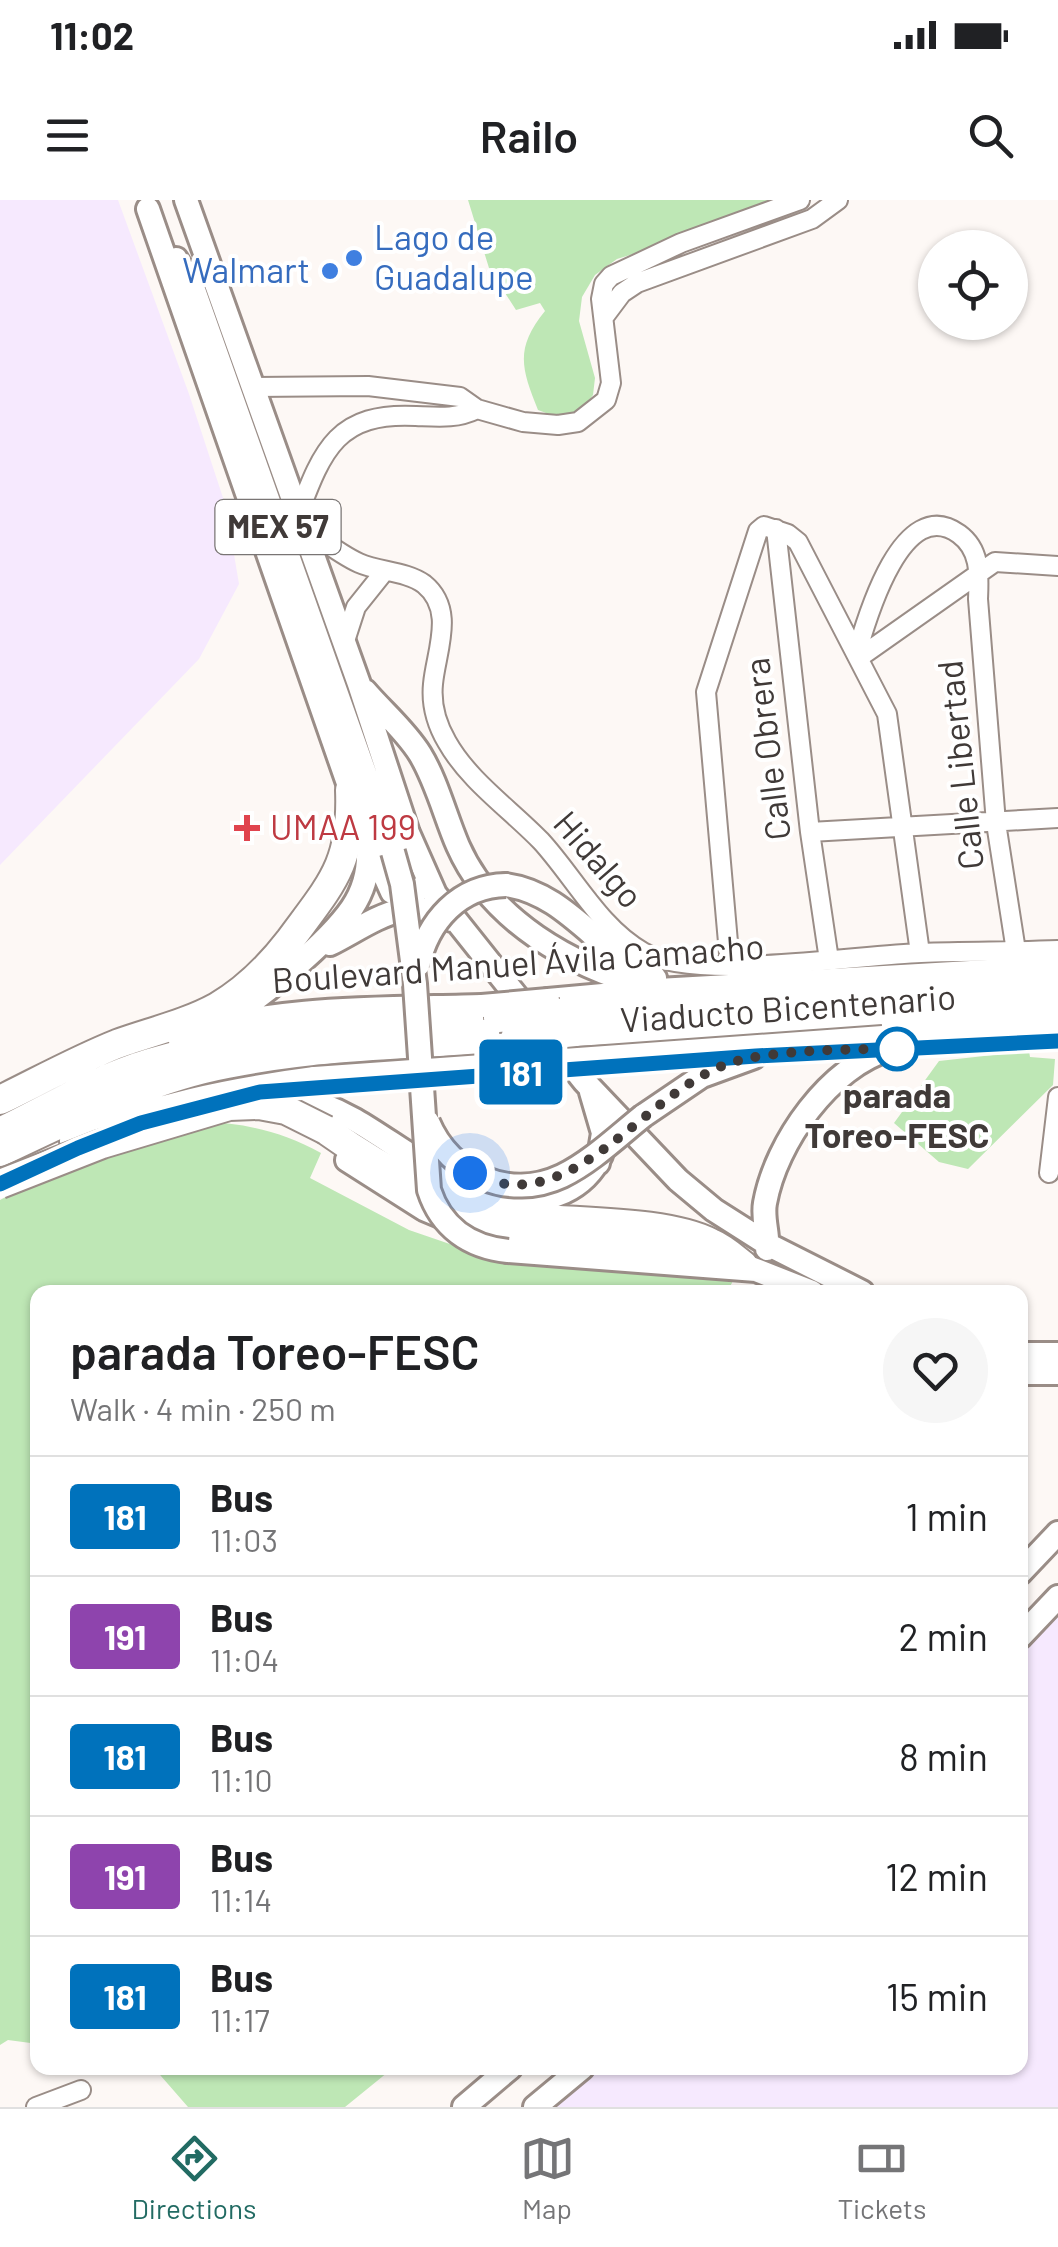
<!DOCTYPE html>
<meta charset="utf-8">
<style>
:root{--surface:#fff;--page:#f6f6f6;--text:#202124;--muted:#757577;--line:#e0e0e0;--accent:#226b63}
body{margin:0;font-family:Barlow,sans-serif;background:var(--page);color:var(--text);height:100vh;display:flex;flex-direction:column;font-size:38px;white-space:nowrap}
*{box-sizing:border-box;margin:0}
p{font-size:32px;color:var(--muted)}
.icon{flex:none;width:55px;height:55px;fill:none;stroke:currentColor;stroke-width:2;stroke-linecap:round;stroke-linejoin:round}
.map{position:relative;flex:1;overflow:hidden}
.sheet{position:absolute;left:30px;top:1085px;width:998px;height:790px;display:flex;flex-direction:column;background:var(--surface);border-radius:20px;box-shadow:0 2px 8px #0004}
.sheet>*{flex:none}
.badge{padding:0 20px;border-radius:8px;font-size:35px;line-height:65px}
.controls{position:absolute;left:918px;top:30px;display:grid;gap:20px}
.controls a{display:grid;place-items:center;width:110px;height:110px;border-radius:50%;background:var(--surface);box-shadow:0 2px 8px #0004;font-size:50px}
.you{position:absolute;width:50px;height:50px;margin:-25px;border:8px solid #fff;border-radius:50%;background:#1a73e8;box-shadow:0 0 0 15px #1a73e833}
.map>.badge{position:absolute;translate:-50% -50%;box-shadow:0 0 0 5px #fff}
.round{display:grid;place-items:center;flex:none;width:105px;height:105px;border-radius:52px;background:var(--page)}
.head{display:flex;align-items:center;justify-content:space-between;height:170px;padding:0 40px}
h1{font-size:48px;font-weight:600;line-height:75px}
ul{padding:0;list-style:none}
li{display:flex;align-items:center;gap:30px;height:120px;padding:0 40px;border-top:2px solid var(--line)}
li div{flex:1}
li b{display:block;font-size:38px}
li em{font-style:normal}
li .badge{min-width:110px;font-weight:700;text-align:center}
.status{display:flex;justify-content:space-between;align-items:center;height:70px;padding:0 50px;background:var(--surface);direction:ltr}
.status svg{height:28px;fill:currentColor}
header{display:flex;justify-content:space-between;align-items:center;height:130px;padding:0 40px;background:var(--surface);font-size:45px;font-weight:600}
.tabs{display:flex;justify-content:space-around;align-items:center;height:140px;border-top:2px solid var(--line);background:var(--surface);font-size:28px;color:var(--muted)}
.tabs a{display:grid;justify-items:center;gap:5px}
.tabs .selected{color:var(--accent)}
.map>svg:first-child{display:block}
</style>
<div class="status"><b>11:02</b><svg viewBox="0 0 49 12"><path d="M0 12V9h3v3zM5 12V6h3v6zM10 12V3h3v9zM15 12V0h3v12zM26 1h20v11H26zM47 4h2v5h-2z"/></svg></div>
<header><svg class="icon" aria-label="menu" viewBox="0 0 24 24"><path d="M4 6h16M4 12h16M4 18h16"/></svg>Railo<svg class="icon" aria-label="search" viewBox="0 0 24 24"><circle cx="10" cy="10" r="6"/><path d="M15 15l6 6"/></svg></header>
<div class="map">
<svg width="1058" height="1907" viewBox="0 0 1058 1907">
<rect width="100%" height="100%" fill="#fdf8f5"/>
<path fill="#f6e9fe" d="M0 0H118L189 194 226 307 239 384 199 459 0 665Z
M1058 1417V1907H538L582 1868H1020V1455Z"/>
<path fill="#bee7b5" d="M468 0H793L766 13 617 59 595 75 582 97 579 121 595 178 593 195 583 208 571 215 554 216 538 210C521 168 515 148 545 111L540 103 516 110 489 68Z
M1029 851 1030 857 1055 859 1053 885 968 969 939 962 894 923 939 861Z
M202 921C246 924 282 931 321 953L310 978 409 1030 476 1053 733 1081 727 1092H38V1844L8 1840 0 1845V1000L34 982Z
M154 1868H393L345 1907H188Z"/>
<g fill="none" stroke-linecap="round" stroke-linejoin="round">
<g stroke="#9a8d87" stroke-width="22">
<path id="minor" d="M604 117 622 93 637 83 812 19 838 0
M252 187 368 186 460 197 477 209 523 222 558 225 578 222 606 200 611 183 601 99 604 84 611 76 681 43 800 0
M298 315C323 248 338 212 416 216 439 217 456 219 477 209
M302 326C320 338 339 354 359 363 379 372 406 371 424 384 456 410 436 451 433 484 431 504 437 525 447 542 469 581 510 609 541 641 574 677 600 728 643 752 696 782 856 755 921 753 967 751 1012 752 1058 750
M776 329 810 632 829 760
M344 444 356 407 384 372
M857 452C867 417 903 293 959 334 981 350 979 375 978 399L996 623 1016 751
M860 457 995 362 1058 366
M810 632 1058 618
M730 765 706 492 758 331 764 326 788 334 798 342 887 514 920 753
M1049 973 1058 897
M36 1907 81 1890"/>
</g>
<g stroke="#9a8d87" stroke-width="28">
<path id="major" d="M186 0 359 484 408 633 435 694 584 881 678 980 714 1010 769 1045 862 1092
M148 9 365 632 392 692 409 696 419 689
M176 59 194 90 393 652
M365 491C383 512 405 530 420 554 437 582 445 616 458 646 491 721 571 766 648 787
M506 685C567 693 600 755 655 778
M330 744C372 723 406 692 452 720
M548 800 658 790 1058 767
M224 820C261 798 328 743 352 708 364 690 369 670 368 649
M178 836C276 806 381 809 482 806
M276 891C304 897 330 906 355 920 414 954 492 1025 564 992 581 984 593 972 601 955
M591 892 603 933 598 963
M643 916 702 876 754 857
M347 960 424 1009 467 1027 692 1050 714 1054 756 1070
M767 1049C769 1035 762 1019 765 1003 776 942 830 866 890 849
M508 1051 756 1070 812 1092
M1020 1154H1058
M1020 1173H1058
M1020 1373 1058 1333
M1020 1437 1058 1397
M464 1907 510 1868
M535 1907 582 1868"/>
</g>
<g stroke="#9a8d87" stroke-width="32">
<path id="highway" d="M561 813 1058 788
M575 832 1058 807
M883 840 1058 831
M0 900C39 881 77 860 117 844 150 832 186 824 217 807 246 790 270 766 290 740 331 684 353 664 350 590
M4 930C51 907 99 878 150 863 262 829 382 827 498 818
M326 930C379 968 441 1003 506 1015 562 1024 663 1018 711 1043 723 1048 733 1057 743 1065
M74 941C152 908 231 892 315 881
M0 952C73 918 147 879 227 864 321 845 420 844 515 838"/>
</g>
<use href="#minor" stroke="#fff" stroke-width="18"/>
<use href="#major" stroke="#fff" stroke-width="22"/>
<use href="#highway" stroke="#fff" stroke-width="28"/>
<g stroke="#9a8d87" stroke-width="28" stroke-linecap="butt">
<path id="major-bridge" d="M393 652 402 684 415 784 429 990C441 1027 469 1047 508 1051
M418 765C428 721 459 686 506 685
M482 806 548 800
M428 922C450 975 509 1001 562 976 591 962 618 936 643 916"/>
</g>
<g stroke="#9a8d87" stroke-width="32" stroke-linecap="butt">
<path id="highway-bridge" d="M498 818 561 813
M515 838 575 832
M315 881 883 840
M0 984 102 944 229 906 259 905 286 910 326 930"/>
</g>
<use href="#major-bridge" stroke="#fff" stroke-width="22"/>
<use href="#highway-bridge" stroke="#fff" stroke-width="28"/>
</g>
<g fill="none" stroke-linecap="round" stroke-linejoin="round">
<g stroke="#fff" stroke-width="22">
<path id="line" d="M0 984 78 948 141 923 260 892 756 856 1058 841"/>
</g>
<use href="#line" stroke="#0072bc" stroke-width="15"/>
<path stroke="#403a38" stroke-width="10" stroke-dasharray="0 18" d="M470 973C572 1024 641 893 730 863 770 850 852 849 897 849"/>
</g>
<g fill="#3f7fe0" stroke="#fff" stroke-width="4">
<circle cx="354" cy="58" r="10"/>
<circle cx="330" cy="71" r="10"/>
</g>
<path fill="#e0444e" stroke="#fff" stroke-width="4" d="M242 613h10v10h10v10h-10v10h-10v-10h-10v-10h10z"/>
<circle fill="#fff" stroke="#0072bc" stroke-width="5" cx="897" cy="849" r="20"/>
<g text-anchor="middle" stroke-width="8" stroke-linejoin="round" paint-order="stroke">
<rect fill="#fff" stroke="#797574" stroke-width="2.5" x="215.5" y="300" width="125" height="54" rx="8"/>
<g font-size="32" font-weight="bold" fill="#403a38">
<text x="278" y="338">MEX 57</text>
</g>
<g font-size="35" fill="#366cbe" stroke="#fff" text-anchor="start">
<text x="374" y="50">Lago de<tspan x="374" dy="40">Guadalupe</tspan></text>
<text x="310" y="83" text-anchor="end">Walmart</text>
</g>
<g font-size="35" fill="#403a38" stroke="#fff">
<text transform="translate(768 549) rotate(-97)" y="12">Calle Obrera</text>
<text transform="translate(961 565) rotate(-96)" y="12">Calle Libertad</text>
<text transform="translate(598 660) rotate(49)" y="12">Hidalgo</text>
<text transform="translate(518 764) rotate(-4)" y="12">Boulevard Manuel Ávila Camacho</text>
<text transform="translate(788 809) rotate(-4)" y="12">Viaducto Bicentenario</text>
</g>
<g font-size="35" fill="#be3a42" stroke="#fff" text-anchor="start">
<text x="270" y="640">UMAA 199</text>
</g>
<g font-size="35" font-weight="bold" fill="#403a38" stroke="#fff">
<text x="897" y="908">parada<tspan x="897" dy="40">Toreo-FESC</tspan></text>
</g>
</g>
</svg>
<div class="controls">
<a><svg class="icon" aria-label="locate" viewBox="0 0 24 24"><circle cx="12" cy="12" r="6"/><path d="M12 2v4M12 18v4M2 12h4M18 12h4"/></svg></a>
</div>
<div class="you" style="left:470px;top:973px"></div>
<b class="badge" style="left:521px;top:872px;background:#0072bc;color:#fff">181</b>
<section class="sheet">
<div class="head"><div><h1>parada Toreo-FESC</h1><p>Walk · 4 min · 250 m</p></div><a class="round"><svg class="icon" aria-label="heart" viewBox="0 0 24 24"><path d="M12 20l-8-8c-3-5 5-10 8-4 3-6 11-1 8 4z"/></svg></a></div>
<ul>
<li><span class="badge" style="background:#0072bc;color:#fff">181</span><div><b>Bus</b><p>11:03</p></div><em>1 min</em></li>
<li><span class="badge" style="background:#8e44ad;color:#fff">191</span><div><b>Bus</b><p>11:04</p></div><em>2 min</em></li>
<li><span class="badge" style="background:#0072bc;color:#fff">181</span><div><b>Bus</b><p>11:10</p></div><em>8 min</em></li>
<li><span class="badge" style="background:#8e44ad;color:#fff">191</span><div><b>Bus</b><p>11:14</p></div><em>12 min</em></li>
<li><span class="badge" style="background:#0072bc;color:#fff">181</span><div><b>Bus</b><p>11:17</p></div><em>15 min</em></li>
</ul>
</section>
</div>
<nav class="tabs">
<a class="selected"><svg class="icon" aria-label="directions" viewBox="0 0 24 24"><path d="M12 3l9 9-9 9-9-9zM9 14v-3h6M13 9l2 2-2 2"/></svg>Directions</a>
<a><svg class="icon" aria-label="map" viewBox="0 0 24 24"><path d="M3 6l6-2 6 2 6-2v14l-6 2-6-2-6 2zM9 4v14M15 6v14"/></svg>Map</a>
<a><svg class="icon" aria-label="tickets" viewBox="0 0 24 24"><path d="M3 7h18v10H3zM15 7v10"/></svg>Tickets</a>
</nav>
